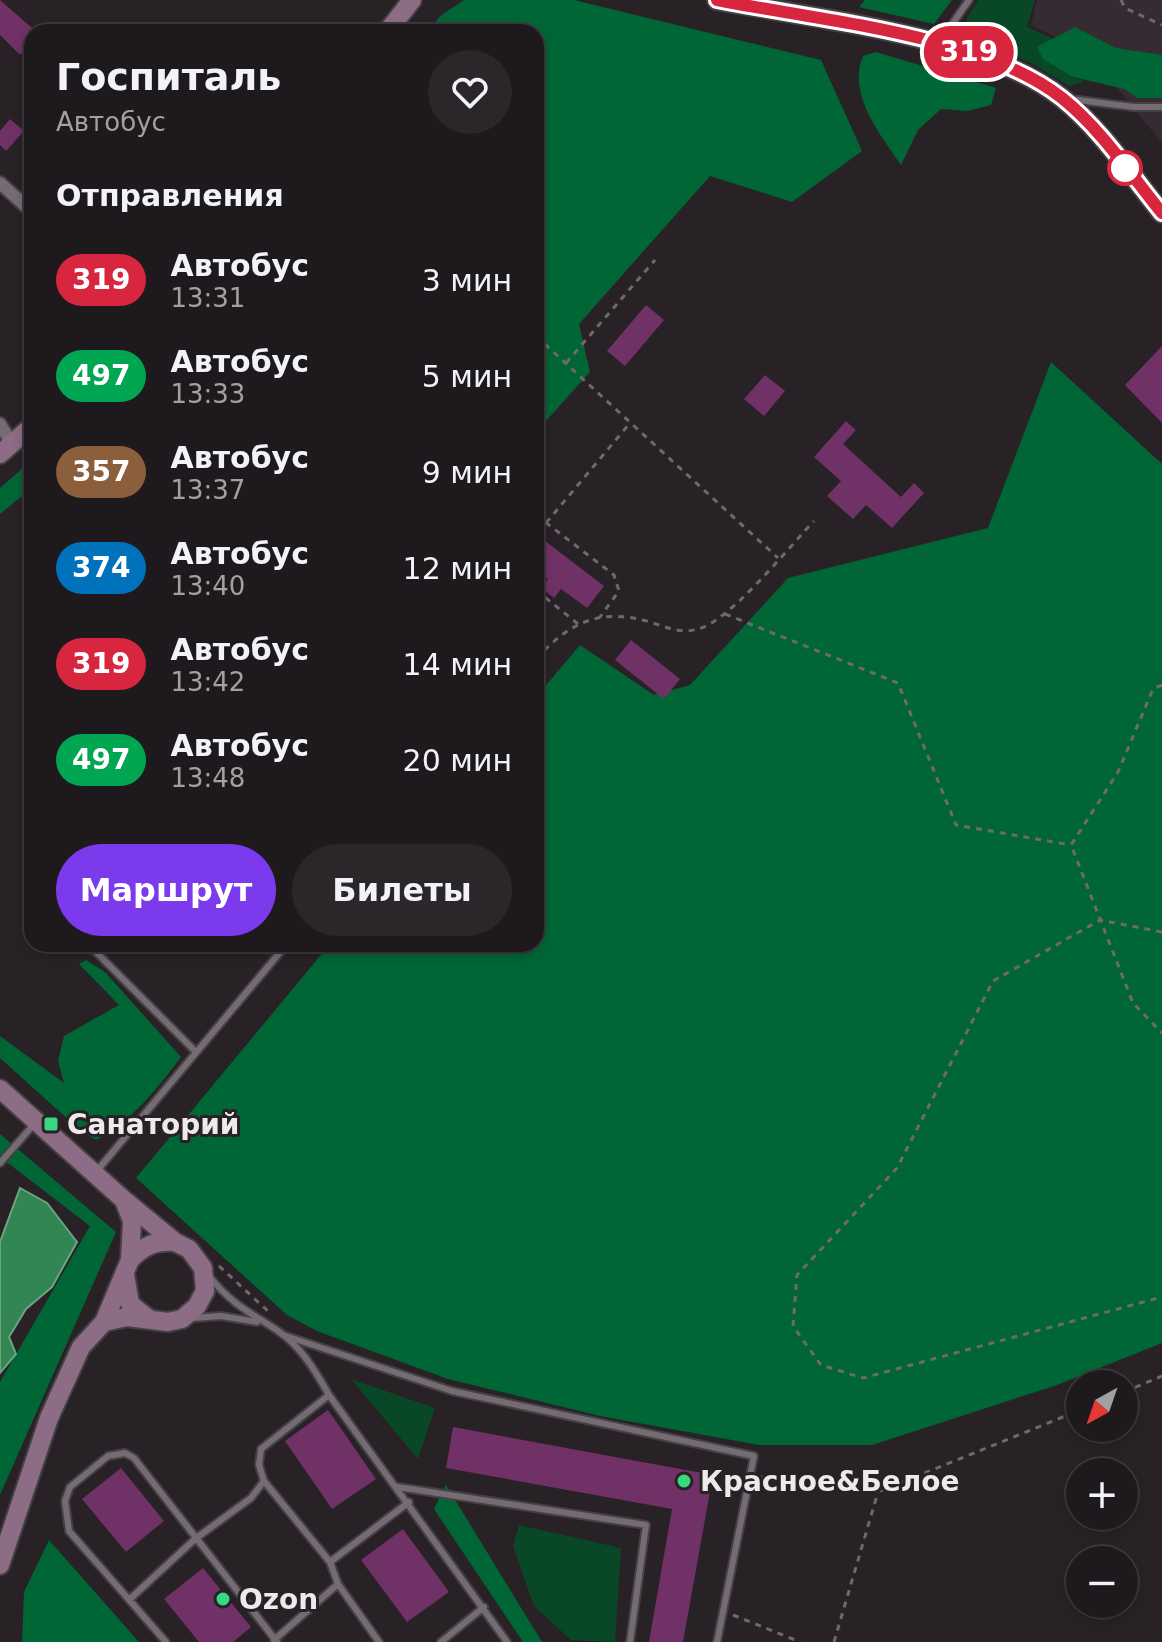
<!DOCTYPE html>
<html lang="ru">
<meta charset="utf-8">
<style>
:root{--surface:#1e191c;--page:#2b2629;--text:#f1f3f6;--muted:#a1a0a3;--line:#3c383b;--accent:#7c3aed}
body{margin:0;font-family:"DejaVu Sans",sans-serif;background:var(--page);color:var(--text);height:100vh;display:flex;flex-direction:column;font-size:30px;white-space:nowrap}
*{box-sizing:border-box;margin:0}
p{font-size:26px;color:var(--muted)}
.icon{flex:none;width:44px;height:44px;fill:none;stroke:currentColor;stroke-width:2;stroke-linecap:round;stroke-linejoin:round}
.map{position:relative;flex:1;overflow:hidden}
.drawer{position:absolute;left:24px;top:24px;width:520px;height:928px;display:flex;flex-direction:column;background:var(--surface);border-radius:24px;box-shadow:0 4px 12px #0003,0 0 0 2px var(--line)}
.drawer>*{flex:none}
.badge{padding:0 16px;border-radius:26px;font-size:28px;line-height:52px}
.needle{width:52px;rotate:220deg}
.tools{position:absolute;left:1066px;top:1370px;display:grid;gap:16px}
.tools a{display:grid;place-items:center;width:72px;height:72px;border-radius:50%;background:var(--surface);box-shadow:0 4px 12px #0003,0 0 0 2px var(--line);font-size:40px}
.map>.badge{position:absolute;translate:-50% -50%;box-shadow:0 0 0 4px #fff}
h2{padding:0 32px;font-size:30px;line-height:72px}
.round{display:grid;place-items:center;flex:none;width:84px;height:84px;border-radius:42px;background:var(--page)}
.headline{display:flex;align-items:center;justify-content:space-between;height:136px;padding:0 32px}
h1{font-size:38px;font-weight:700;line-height:60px}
.action{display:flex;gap:16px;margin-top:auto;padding:16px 32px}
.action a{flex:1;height:92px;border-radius:48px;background:var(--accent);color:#fff;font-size:32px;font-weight:700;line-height:92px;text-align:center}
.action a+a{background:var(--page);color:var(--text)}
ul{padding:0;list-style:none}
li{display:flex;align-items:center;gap:24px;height:96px;padding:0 32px}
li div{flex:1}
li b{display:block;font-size:30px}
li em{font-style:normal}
li .badge{min-width:88px;font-weight:700;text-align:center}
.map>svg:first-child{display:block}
</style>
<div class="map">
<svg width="1162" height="1642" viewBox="0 0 1162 1642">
<rect width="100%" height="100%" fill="#282126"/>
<path fill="#362a33" d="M1037 0H1162V143L1089 53 1031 25Z"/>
<path fill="#084826" d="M978 0H1035L1027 27 1054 39 1038 47 1073 77 1084 81 1069 86 1031 63 986 46 967 29V18Z
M351 1379 435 1408 418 1459Z
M519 1525 621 1548 615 1642 571 1640 534 1606 513 1546Z"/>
<path fill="#006635" d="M464 0H574L821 60 862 151 792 202 710 176 579 324 590 372 536 432V32H429L440 16Z
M865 0H952L934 24 859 7Z
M1075 27 1116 48 1162 55V98H1138L1124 89 1073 77 1043 59 1037 47Z
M876 52 996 88 991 105 967 111 941 109 918 130 901 165C880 134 847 94 863 56Z
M1051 362 1162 464V1343L1057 1385 872 1445H759L600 1416 448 1379 317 1331 287 1315 136 1178 330 944H536V697L580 645 654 695 690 685 788 578 988 528Z
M32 460V488L0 514V488Z
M86 960 105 972 181 1057C159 1087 130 1123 96 1140L81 1131 0 1058V1036L64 1083 58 1061 64 1036 119 1005 79 964Z
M0 1134 116 1232 0 1495V1382L90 1226 0 1157Z
M446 1485 542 1642H523L434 1509Z
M49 1540 139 1642H22L24 1592Z"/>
<path fill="#328653" stroke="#6aa481" stroke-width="2" d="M20 1188 47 1203 77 1242 52 1287 26 1309 9 1337 16 1354 0 1373V1242Z"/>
<path fill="#703166" d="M0 0 32 28V42L20 55 0 35Z
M10 119 24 131 6 151 0 145V131Z
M646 305 664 320 625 366 607 351Z
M1162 346V423L1125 385Z
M765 375 785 391 764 416 744 399Z
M846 421 856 430 843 444 901 497 914 483 924 493 892 528 866 505 853 519 827 496 841 481 814 457Z
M536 534 604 586 587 608 561 589 554 598 541 588 548 579 536 570Z
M631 640 680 679 664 699 615 660Z
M328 1410 376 1479 332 1509 285 1441Z
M453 1427 713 1475 683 1642H649L672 1509 446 1468Z
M121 1468 164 1521 126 1552 82 1499Z
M403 1529 449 1592 407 1622 361 1560Z
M203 1568 251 1627 233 1642H199L164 1599Z"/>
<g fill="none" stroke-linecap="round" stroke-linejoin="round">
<g stroke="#454044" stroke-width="10">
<path id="lane" d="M951 43 953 23 969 0
M1070 99 1134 107H1162
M88 944 195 1051
M0 1163 35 1123
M96 1172 287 944
M209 1276C232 1305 250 1312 278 1331 301 1346 316 1372 329 1395L507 1642
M193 1318 221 1316 257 1322
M283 1335 452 1391 754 1456 717 1642
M329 1395 261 1449 259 1465 264 1481 330 1562 338 1584 379 1642
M398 1487 646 1525 630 1642
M330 1562 409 1502
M130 1599 195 1539 251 1498 264 1481
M274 1640 338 1584
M166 1642 69 1531 65 1501 70 1487 108 1456 125 1453 134 1458 277 1642
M441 1642 484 1607"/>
</g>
<g stroke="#454044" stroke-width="16">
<path id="street" d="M0 183 32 212
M0 424 12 444"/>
</g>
<g stroke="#454044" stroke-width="22">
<path id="secondary" d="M717 0C816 19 984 36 1062 98 1101 129 1131 175 1162 213
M387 32 412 0
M0 454 32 426
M0 1089 124 1200 175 1242 189 1249 203 1268 205 1291 197 1306 182 1319 168 1322 127 1317 104 1322
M130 1260C144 1245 155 1241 175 1242
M125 1274 130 1304 149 1319
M0 1565 49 1418 81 1347 104 1322 130 1260 132 1221 124 1200"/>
</g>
<path stroke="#6f696e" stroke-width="3" stroke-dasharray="6 6" stroke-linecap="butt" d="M1121 0 1125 8 1162 25
M536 336 778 558
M566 363 655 260
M536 515 614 575 619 591 600 617
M546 523 630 423
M536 590 578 624
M725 614 898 683 956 825 1071 845
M536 659C569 623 599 607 650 622 665 627 681 634 698 629 730 621 788 548 814 521
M1162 685 1153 689 1118 772 1071 845 1133 1003 1162 1033
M1162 932 1100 920 993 981 897 1168 797 1275 793 1326 821 1365 863 1378 1162 1297
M219 1266 269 1312
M1124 1392 1162 1376
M761 1477 878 1492 1080 1410
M733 1615 800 1642
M834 1642 878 1492"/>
<use href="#lane" stroke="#756c73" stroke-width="6"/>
<use href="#street" stroke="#756c73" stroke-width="12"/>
<use href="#secondary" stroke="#8d6c86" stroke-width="18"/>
</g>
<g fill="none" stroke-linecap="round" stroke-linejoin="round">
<g stroke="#fff" stroke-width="18">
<path id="line" d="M717 0C817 20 983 35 1062 98 1101 129 1131 175 1162 213"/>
</g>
<use href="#line" stroke="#d7263d" stroke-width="12"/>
</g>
<circle fill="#fff" stroke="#d7263d" stroke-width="4" cx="1125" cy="168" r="16"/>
<g fill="#38d87f" stroke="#282126" stroke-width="3">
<rect x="43" y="1116" width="16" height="16" rx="4"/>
<circle cx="684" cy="1481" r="8"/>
<circle cx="223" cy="1599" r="8"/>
</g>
<g text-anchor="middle" stroke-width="6" stroke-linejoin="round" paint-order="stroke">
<g font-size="28" font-weight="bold" fill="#ede9ec" stroke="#282126" text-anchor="start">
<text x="67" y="1134">Санаторий</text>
<text x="700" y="1491">Красное&amp;Белое</text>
<text x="239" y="1609">Ozon</text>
</g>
</g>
</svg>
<div class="tools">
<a><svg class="needle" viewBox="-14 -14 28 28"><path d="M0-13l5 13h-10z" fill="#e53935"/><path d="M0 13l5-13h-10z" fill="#a1a0a3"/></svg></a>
<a>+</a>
<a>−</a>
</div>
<b class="badge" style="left:969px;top:52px;background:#d7263d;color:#fff">319</b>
<section class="drawer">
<div class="headline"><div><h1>Госпиталь</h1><p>Автобус</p></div><a class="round"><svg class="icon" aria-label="heart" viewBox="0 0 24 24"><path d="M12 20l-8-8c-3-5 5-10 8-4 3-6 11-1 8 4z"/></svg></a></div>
<h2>Отправления</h2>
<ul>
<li><span class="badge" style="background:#d7263d;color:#fff">319</span><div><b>Автобус</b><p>13:31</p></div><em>3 мин</em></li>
<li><span class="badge" style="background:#00a651;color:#fff">497</span><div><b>Автобус</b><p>13:33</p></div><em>5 мин</em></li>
<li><span class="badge" style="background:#8b5e3c;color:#fff">357</span><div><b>Автобус</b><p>13:37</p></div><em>9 мин</em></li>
<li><span class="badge" style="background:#0072bc;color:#fff">374</span><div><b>Автобус</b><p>13:40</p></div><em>12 мин</em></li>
<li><span class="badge" style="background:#d7263d;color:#fff">319</span><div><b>Автобус</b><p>13:42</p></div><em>14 мин</em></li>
<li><span class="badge" style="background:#00a651;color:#fff">497</span><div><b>Автобус</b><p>13:48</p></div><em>20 мин</em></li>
</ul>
<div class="action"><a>Маршрут</a><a>Билеты</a></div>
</section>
</div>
